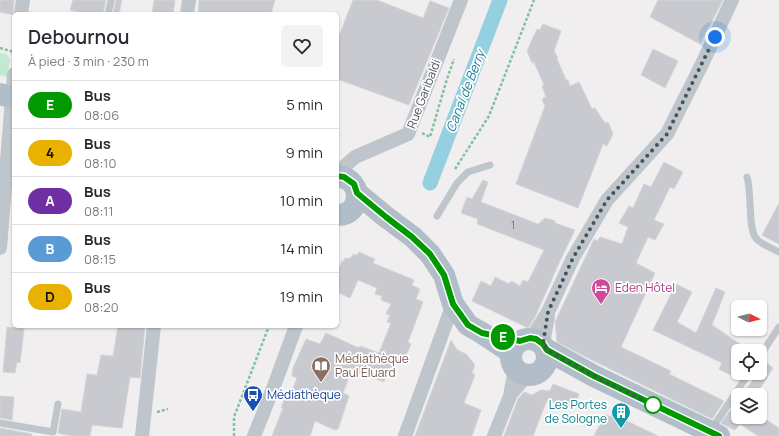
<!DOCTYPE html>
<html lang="fr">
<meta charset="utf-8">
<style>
:root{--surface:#fff;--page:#f2f2f3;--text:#2b2b33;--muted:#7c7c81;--line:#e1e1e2}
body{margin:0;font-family:Manrope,sans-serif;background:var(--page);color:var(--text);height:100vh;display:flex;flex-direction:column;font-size:15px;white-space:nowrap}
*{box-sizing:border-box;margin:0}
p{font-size:13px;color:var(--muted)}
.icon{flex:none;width:22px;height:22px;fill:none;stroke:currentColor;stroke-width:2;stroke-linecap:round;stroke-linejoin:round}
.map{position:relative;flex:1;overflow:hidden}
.sheet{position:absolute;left:12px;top:12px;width:327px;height:316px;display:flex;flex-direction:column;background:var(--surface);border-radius:6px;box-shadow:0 1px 3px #0004}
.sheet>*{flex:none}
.badge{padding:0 8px;border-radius:13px;font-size:14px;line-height:26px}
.needle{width:26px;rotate:96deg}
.tools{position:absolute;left:731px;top:300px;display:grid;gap:8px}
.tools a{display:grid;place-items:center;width:36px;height:36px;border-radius:6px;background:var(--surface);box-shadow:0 1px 3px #0004;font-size:20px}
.you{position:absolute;width:20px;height:20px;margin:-10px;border:3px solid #fff;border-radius:50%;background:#1a73e8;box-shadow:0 0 0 6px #1a73e833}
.map>.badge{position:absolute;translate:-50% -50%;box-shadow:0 0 0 2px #fff}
.round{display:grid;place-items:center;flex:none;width:42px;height:42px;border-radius:6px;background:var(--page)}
.overview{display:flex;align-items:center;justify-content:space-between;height:68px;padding:0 16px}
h1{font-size:19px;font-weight:600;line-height:30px}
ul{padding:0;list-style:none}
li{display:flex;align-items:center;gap:12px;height:48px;padding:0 16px;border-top:1px solid var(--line)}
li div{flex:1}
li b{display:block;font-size:15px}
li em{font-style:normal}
li .badge{min-width:44px;font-weight:700;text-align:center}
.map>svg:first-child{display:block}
</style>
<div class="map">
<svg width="779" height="436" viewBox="0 0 779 436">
<rect width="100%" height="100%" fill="#f0eeee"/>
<path fill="#c2e9d1" d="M0 53 6 54 10 59 7 77 0 75Z"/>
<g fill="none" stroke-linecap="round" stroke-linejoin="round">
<path stroke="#94d0e0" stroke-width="15" d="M430 183 500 0"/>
</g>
<path fill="#c9cad0" stroke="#d3d5d9" d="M0 0H14L13 15 0 12Z
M73 0H106L103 14H78V12L70 10Z
M116 0H122L119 14H113Z
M154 0H175L173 14H152Z
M199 0H275L271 14H198Z
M353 0H377L423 18 430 1 449 8 409 105 337 79V41Z
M658 0H723L700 44 650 17Z
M543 24 561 31 554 51 558 58 557 59 566 80H568L570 86 579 82 592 109 595 108 605 123 608 122 613 134 607 146 603 144 578 208 516 184 545 106 542 99 546 97 542 86 544 85 534 62 532 63 527 51 537 29 540 30Z
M653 49 678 61 665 88 641 75Z
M664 162 683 172 674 189 670 187 654 220 664 224 655 240 648 237 636 263 655 273 621 347 671 371 669 374 724 401 712 419 586 357 557 342 555 322 594 239 597 241 600 237 622 244 628 227 619 223 629 206 633 208 644 184 651 187Z
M483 180 488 182 481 202 538 224 545 218 555 221V223L575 230 559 263 535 317 528 328 472 301 481 281 491 286 495 277 509 284 511 281 520 286 523 280 528 282 544 250 477 224 478 219 461 213 467 197 472 199Z
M779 203V244L762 235Z
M359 252 375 259 373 263 414 280 412 285 420 289 416 299 423 302 408 342 411 344 404 360H402L400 363 397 362 396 365 394 364 393 368 390 367 384 382 352 369 343 393 349 396 338 429 335 430 315 421 310 436H272L283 408H281L285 398 289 399 297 378 292 376 293 368 306 339 320 344 326 333 359 348 360 346 379 353 391 323 387 322 390 315 386 314 391 304 381 300 382 296 375 294 377 288 358 280 350 298 337 292V273L342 261H344L345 258 349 259 350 257 351 258 353 254 357 255Z
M676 284 692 292 677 322 696 333 716 288 725 292 712 325 750 351H738V379L719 369 722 363 653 330Z
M118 326H145L140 378 130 377 122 428 92 425 90 436H71L58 433 62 409 81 412 87 374 97 375 101 355 113 356Z
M7 327 24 329 20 363 17 362 15 373 3 372Z
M451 340 457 350 466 354 475 365 472 373 475 375 464 403 481 410 472 436H415Z
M767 363 773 368 756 395H741Z
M553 384 579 394 573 409 547 400 533 436H504L518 399 524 392 532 395 541 390 550 391Z
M0 396 14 397 12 420 0 418Z
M733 406 738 408V417H762L765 419 779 428V436H758L740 424 735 430 721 423Z
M605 414 611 417 612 415 627 421 658 436H594Z
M0 428 32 434V436H0Z"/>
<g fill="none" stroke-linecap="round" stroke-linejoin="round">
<path stroke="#7ec2a1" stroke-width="2.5" stroke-dasharray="3 2" stroke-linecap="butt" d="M0 48 14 52
M422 133 430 137 447 79 454 59
M455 169 489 116 534 0
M157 412 168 409
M234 436V417L269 326"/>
<path stroke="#bec5cb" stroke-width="7" d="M108 14 111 1
M747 177C752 193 748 225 755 237 759 244 772 248 779 252
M437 216 457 183 468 172 490 165
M760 356 779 327
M0 423 53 432 58 404
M711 430 749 373"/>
<path stroke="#bec5cb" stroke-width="14" d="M21 14 23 0
M187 14 189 0
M337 173 355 157 408 134 461 0
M0 248 14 74
M529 338 534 334 548 312 573 258 607 200 667 134 703 62 732 0
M543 344 548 316
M511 394 527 375
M142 436 154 326
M254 436 274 386 296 326
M405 436 453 304
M494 436 510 396 515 369"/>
<path stroke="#b1bdc9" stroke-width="22" d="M0 94 14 98
M337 176C365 179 362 216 337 215
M357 193 386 217 413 237 430 254 444 275 453 304 468 325 482 333 509 351 511 355
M511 357a18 18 0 1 1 36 0a18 18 0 1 1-36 0Z
M547 350 594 376 719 436"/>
</g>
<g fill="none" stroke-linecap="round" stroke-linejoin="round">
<g stroke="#fff" stroke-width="9">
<path id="line" d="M337 176 344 177 354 184 357 193 386 217 412 237 430 254 444 275 453 304 468 325 482 333 520 341 530 338 536 339 543 344 547 350 594 376 719 436"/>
</g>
<use href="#line" stroke="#090" stroke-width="6"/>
<path stroke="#495159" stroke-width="4" stroke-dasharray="0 7.2" d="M653 405 594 376 547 350 543 344 548 312 573 258 607 200 667 134 715 37"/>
</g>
<defs>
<g id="hotel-pin" transform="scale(1)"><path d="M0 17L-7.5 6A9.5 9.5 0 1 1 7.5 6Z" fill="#d1479c" stroke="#fff"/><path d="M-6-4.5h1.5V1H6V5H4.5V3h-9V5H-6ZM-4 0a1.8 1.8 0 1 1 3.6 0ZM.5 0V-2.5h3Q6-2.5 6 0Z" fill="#fff"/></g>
<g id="library-pin" transform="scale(1)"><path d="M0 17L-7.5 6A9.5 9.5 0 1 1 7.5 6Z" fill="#8d6e63" stroke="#fff"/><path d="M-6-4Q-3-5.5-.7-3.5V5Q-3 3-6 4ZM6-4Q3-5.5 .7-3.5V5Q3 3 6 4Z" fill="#fff"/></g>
<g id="bus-pin" transform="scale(1)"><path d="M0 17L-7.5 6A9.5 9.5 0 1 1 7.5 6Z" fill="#1a4fb4" stroke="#fff"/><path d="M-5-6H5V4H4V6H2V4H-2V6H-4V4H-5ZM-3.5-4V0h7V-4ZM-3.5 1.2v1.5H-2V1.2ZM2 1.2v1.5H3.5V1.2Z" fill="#fff"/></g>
<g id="building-pin" transform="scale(1)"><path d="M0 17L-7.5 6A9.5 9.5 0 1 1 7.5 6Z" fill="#0f9aa8" stroke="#fff"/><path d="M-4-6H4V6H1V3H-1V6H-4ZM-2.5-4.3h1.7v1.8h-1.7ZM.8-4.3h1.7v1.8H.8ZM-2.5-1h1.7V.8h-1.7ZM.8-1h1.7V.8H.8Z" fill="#fff"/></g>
</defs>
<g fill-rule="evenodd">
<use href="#hotel-pin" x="601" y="288"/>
<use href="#library-pin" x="321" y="366"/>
<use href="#bus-pin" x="253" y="395"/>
<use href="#building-pin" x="621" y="412"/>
</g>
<circle fill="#fff" stroke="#090" stroke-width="2" cx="653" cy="405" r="8"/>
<g text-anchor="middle" stroke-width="3.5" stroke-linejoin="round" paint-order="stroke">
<g font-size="10" fill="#696f77">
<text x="513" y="229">1</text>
</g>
<g font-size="12" fill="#495159" stroke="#fff">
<text transform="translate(424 94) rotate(-69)" y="4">Rue Garibaldi</text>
</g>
<g font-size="12" fill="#b23c85" stroke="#fff" text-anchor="start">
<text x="615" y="292">Eden Hôtel</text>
</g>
<g font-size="12" fill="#785e54" stroke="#fff" text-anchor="start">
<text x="335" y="363">Médiathèque<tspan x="335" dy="14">Paul Éluard</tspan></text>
</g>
<g font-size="12" fill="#164399" stroke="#fff" text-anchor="start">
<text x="267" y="399">Médiathèque</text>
</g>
<g font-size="12" fill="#0d838f" stroke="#fff" text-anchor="end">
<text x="607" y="409">Les Portes<tspan x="607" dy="14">de Sologne</tspan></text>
</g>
<g font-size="13" font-style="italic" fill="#1e7d96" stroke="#fff">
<text transform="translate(465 91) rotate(-69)" y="5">Canal de Berry</text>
</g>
</g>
</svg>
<div class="tools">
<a><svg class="needle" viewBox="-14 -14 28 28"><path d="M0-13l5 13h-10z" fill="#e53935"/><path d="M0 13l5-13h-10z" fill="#7c7c81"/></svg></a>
<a><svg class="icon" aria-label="locate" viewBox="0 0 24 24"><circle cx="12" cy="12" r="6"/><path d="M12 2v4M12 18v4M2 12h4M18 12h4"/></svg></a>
<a><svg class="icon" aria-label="layers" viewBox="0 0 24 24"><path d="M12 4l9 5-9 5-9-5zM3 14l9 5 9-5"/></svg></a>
</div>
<div class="you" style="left:715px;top:37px"></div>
<b class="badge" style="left:503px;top:337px;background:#090;color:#fff">E</b>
<section class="sheet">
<div class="overview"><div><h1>Debournou</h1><p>À pied · 3 min · 230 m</p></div><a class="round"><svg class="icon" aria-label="heart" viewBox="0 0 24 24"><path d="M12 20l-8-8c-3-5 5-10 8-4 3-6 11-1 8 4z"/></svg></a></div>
<ul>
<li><span class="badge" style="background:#090;color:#fff">E</span><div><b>Bus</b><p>08:06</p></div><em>5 min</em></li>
<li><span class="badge" style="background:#eab200;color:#111">4</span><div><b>Bus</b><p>08:10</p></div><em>9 min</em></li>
<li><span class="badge" style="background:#6f2fa0;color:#fff">A</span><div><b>Bus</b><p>08:11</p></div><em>10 min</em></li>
<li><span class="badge" style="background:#5a9bd5;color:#fff">B</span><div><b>Bus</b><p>08:15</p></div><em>14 min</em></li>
<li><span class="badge" style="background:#eab200;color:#111">D</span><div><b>Bus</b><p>08:20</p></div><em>19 min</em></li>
</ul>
</section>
</div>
